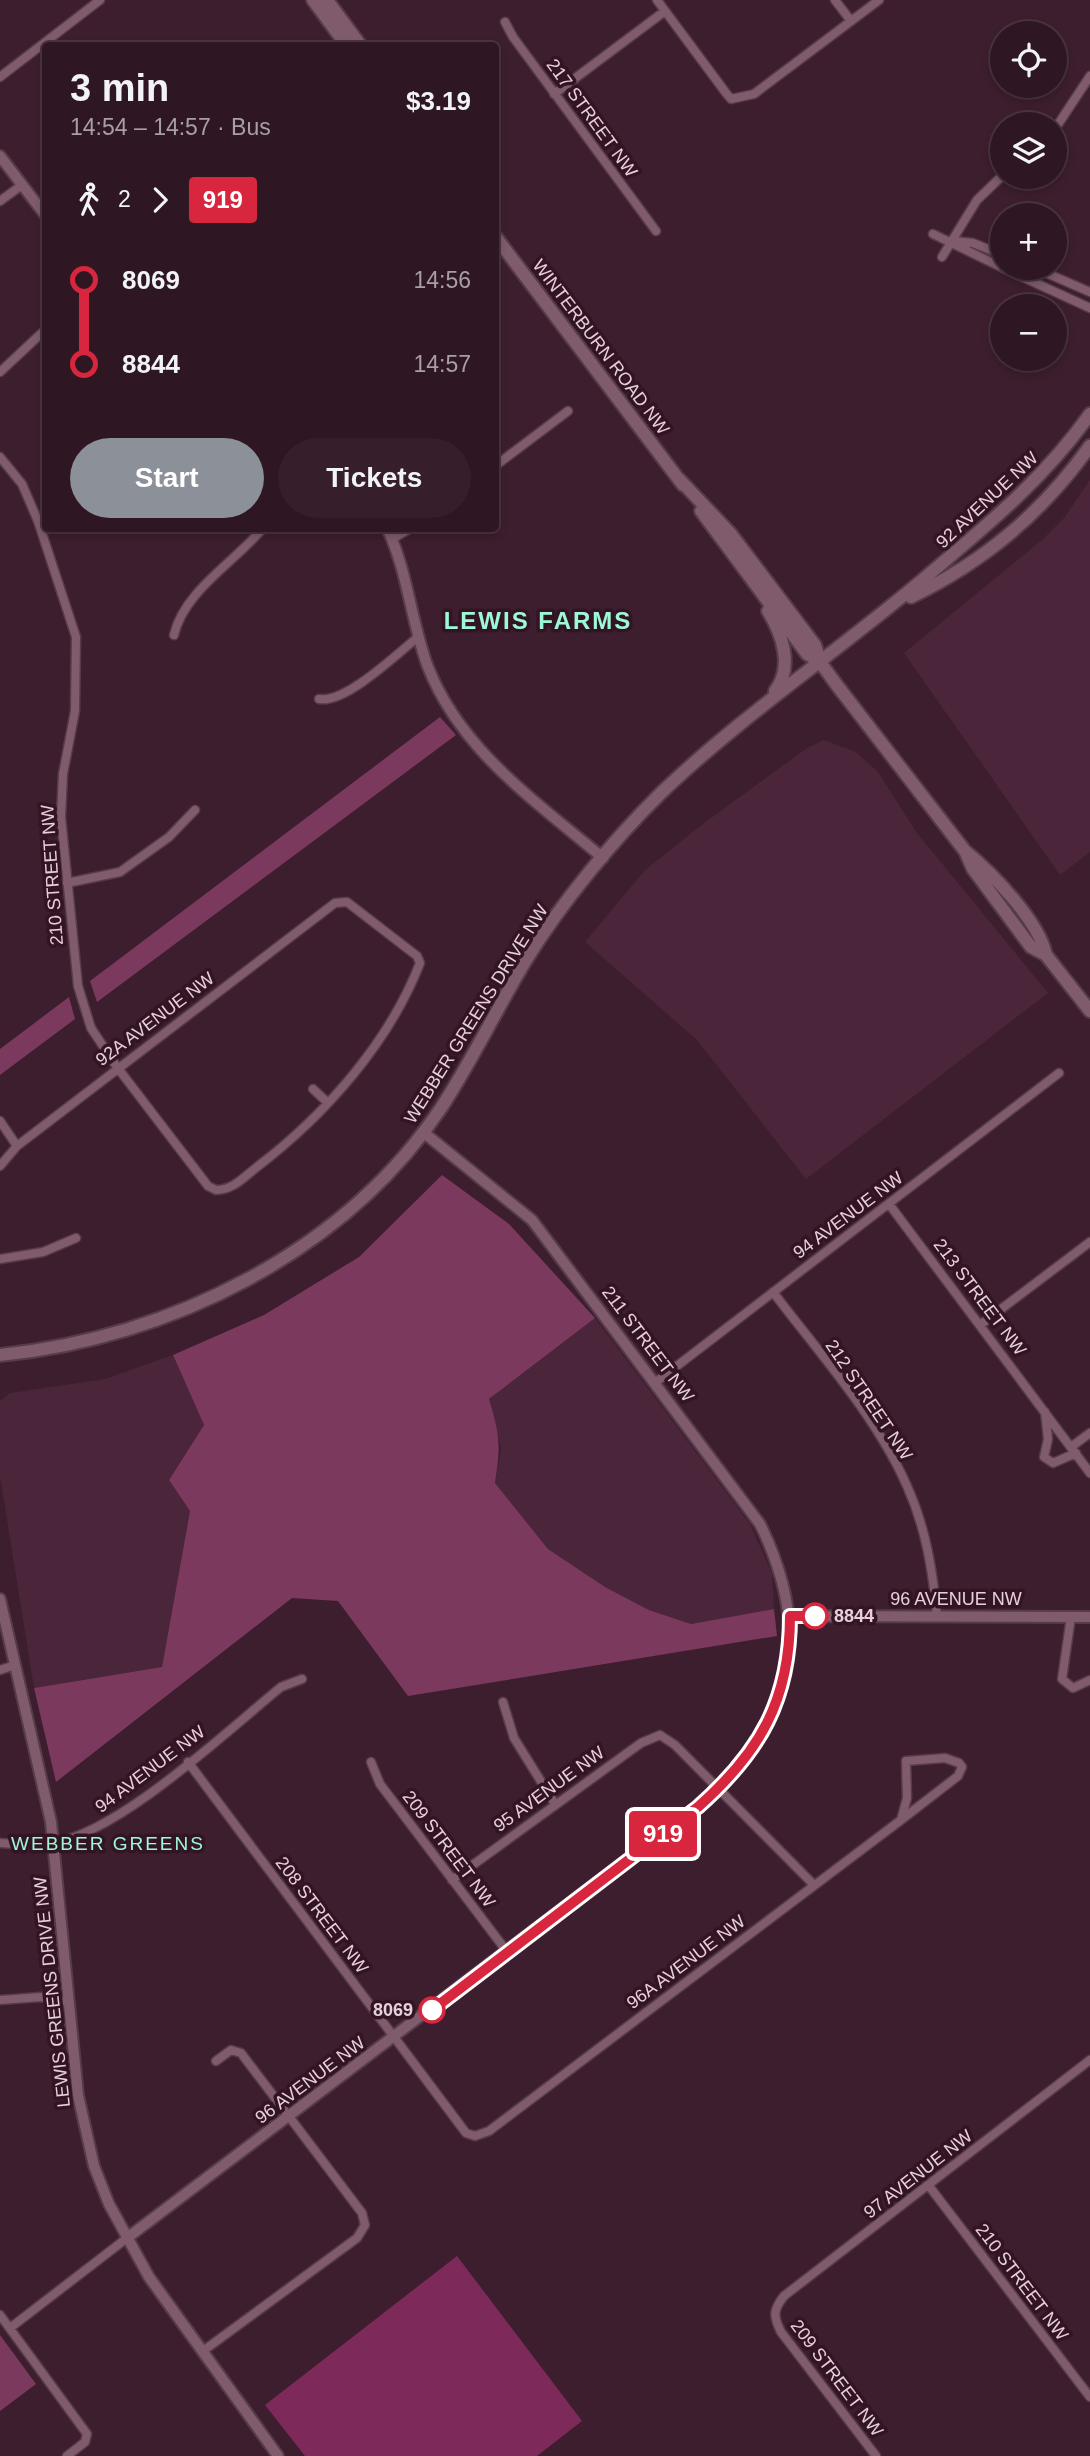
<!DOCTYPE html>
<meta charset="utf-8">
<style>
:root{--surface:#2e1622;--page:#361f2a;--text:#f1f3f6;--muted:#a79fa5;--line:#493540;--accent:#8c9099}
body{margin:0;font-family:Arial,sans-serif;background:var(--page);color:var(--text);height:100vh;display:flex;flex-direction:column;font-size:26px;white-space:nowrap}
*{box-sizing:border-box;margin:0}
p{font-size:23px;color:var(--muted)}
.icon{flex:none;width:38px;height:38px;fill:none;stroke:currentColor;stroke-width:2;stroke-linecap:round;stroke-linejoin:round}
.map{position:relative;flex:1;overflow:hidden}
.side{position:absolute;left:42px;top:42px;width:457px;height:490px;display:flex;flex-direction:column;background:var(--surface);border-radius:7px;box-shadow:0 4px 10px #0003,0 0 0 2px var(--line)}
.side>*{flex:none}
.badge{padding:0 14px;border-radius:5px;font-size:24px;line-height:46px}
.buttons{position:absolute;left:990px;top:21px;display:grid;gap:14px}
.buttons a{display:grid;place-items:center;width:77px;height:77px;border-radius:50%;background:var(--surface);box-shadow:0 4px 10px #0003,0 0 0 2px var(--line);font-size:35px}
.map>.badge{position:absolute;translate:-50% -50%;box-shadow:0 0 0 4px #fff}
.legs{display:flex;align-items:center;gap:10px;height:77px;padding:0 28px;font-size:23px}
.legs p{margin-inline-start:auto}
.head{display:flex;align-items:center;justify-content:space-between;height:119px;padding:0 28px}
h1{font-size:38px;font-weight:700;line-height:52px}
.button{display:flex;gap:14px;margin-top:auto;padding:14px 28px}
.button a{flex:1;height:80px;border-radius:42px;background:var(--accent);color:#fff;font-size:28px;font-weight:700;line-height:80px;text-align:center}
.button a+a{background:var(--page);color:var(--text)}
ul{padding:0 28px;list-style:none}
li{display:flex;align-items:center;gap:24px;height:84px;font-size:26px}
li i{display:grid;place-items:center;width:10px;height:100%;margin:0 9px;background:currentColor}
li i::after{content:'';width:18px;height:18px;margin:-9px;border:5px solid;border-radius:50%;background:var(--surface)}
li p{margin-inline-start:auto}
li:first-child i{background:linear-gradient(#0000 50%,currentColor 0)}
li:last-child i{background:linear-gradient(currentColor 50%,#0000 0)}
.map>svg:first-child{display:block}
</style>
<div class="map">
<svg width="1090" height="2456" viewBox="0 0 1090 2456">
<rect width="100%" height="100%" fill="#3d1e2e"/>
<path fill="#4b2539" d="M1090 480V852L1060 875 904 653 1043 539 1064 518Z
M824 740 856 752 878 772 917 833 1048 993 806 1179 697 1040 585 942 645 870 700 826 807 748Z
M595 1318 750 1524 772 1573 774 1609 691 1624 649 1610 605 1587 548 1549 495 1483 501 1449 489 1399Z
M173 1355 204 1425 169 1480 190 1511 162 1667 34 1688 0 1476V1401L10 1393 105 1379Z"/>
<path fill="#7b395d" d="M440 717 456 735 97 1002 90 981Z
M69 997 75 1019 0 1075V1049Z
M442 1175 509 1224 595 1318 489 1399C500 1436 501 1445 495 1483L548 1549 605 1587 649 1610 691 1624 774 1609 777 1636 408 1696 338 1601 292 1598 56 1782 34 1688 162 1667 190 1511 169 1480 204 1425 173 1355 264 1315 359 1257Z
M0 2335 36 2384 0 2411Z"/>
<path fill="#7d2a5a" d="M457 2256 582 2421 537 2456H305L265 2405Z"/>
<g fill="none" stroke-linecap="round" stroke-linejoin="round">
<g stroke="#563b4a" stroke-width="11">
<path id="minor" d="M657 0 726 93 731 99 754 94 879 0
M835 0 851 21
M505 22 513 37 656 231
M0 77 100 0
M554 94 665 11
M1055 129 1090 76
M0 201 22 185
M933 234 1003 268
M954 241 973 243 1003 255
M942 257 977 200 1003 175
M1003 268 1090 308
M1035 268 1090 292
M0 372 46 329
M0 457 22 484 38 521 76 637 75 711 63 774 61 817 78 986 91 1028 117 1067 208 1186 216 1190C233 1190 244 1177 257 1167 325 1115 389 1043 420 963L417 956 347 902 335 903 17 1146 0 1166
M495 466 568 411
M392 539 411 528
M174 635C184 591 235 562 263 528
M319 699C345 704 397 654 418 637
M67 883 120 872 169 837 195 810
M313 1089 328 1103
M0 1121 17 1146
M889 1204 1090 1473
M0 1259 43 1252 76 1238
M773 1292C820 1354 876 1416 907 1486 926 1528 933 1572 937 1617
M980 1325 1090 1242
M656 1382 1059 1073
M1045 1412 1048 1439 1044 1457 1053 1463 1076 1453
M1071 1447 1090 1433
M1071 1617 1062 1679 1073 1688 1090 1680
M0 1670 15 1665
M503 1702 514 1738 555 1804
M188 1762 466 2133 475 2136 489 2131 901 1820 958 1776 962 1767 959 1763 945 1758 906 1761 907 1798 901 1820
M371 1762 380 1784 508 1953
M0 1843C17 1844 37 1846 53 1843 120 1832 227 1731 281 1687L302 1679
M452 1880 641 1743 660 1735 675 1745 814 1885
M0 2000 41 1997 69 2002
M929 2186 1090 2397
M0 2315 87 2434 85 2442 67 2456
M10 2328 127 2238
M203 2351 357 2238 365 2225 362 2213 241 2053 231 2050 216 2061
M876 2456 781 2332C773 2316 773 2310 784 2296L1090 2060"/>
</g>
<g stroke="#563b4a" stroke-width="14">
<path id="tertiary" d="M0 156 46 216
M387 528C408 572 411 622 428 667 461 751 537 802 603 858
M0 1599 51 1822 78 2095 94 2166 109 2204 149 2277 278 2456
M790 1616 1090 1617
M127 2238 698 1806C791 1724 816 1638 760 1524L532 1220 423 1132"/>
</g>
<g stroke="#563b4a" stroke-width="16">
<path id="secondary" d="M313 0 347 46
M327 0 361 46
M495 236 683 485
M679 479 731 534 815 645 820 662 836 684 965 851C992 873 1039 921 1046 955
M701 511 807 654 820 662
M911 597C985 561 1042 513 1090 446
M768 611C782 634 794 667 775 691
M966 853 973 869 1031 947 1046 955 1090 1011
M0 1355C170 1338 344 1252 441 1108 472 1061 497 1008 526 960 562 902 613 840 662 792 745 713 840 650 927 576 987 525 1044 479 1090 414"/>
</g>
<use href="#minor" stroke="#7f5b6c" stroke-width="8"/>
<use href="#tertiary" stroke="#7f5b6c" stroke-width="10"/>
<use href="#secondary" stroke="#7f5b6c" stroke-width="12"/>
</g>
<g fill="none" stroke-linecap="round" stroke-linejoin="round">
<g stroke="#fff" stroke-width="16">
<path id="line-1" d="M432 2010 698 1807C760 1752 790 1700 790 1616H815"/>
</g>
<use href="#line-1" stroke="#d7263d" stroke-width="10"/>
</g>
<g fill="#fff" stroke="#d7263d" stroke-width="3.5">
<circle cx="815" cy="1616" r="12"/>
<circle cx="432" cy="2010" r="12"/>
</g>
<g text-anchor="middle" stroke-width="7" stroke-linejoin="round" paint-order="stroke">
<g font-size="18" fill="#e6d0da" stroke="#331425">
<text transform="translate(592 118) rotate(54)" y="6">217 STREET NW</text>
<text transform="translate(601 347) rotate(53)" y="6">WINTERBURN ROAD NW</text>
<text transform="translate(987 500) rotate(-43)" y="6">92 AVENUE NW</text>
<text transform="translate(52 875) rotate(-94)" y="6">210 STREET NW</text>
<text transform="translate(476 1014) rotate(-58)" y="6">WEBBER GREENS DRIVE NW</text>
<text transform="translate(155 1019) rotate(-37)" y="6">92A AVENUE NW</text>
<text transform="translate(848 1215) rotate(-37)" y="6">94 AVENUE NW</text>
<text transform="translate(980 1297) rotate(53)" y="6">213 STREET NW</text>
<text transform="translate(648 1344) rotate(53)" y="6">211 STREET NW</text>
<text transform="translate(869 1400) rotate(56)" y="6">212 STREET NW</text>
<text x="956" y="1605">96 AVENUE NW</text>
<text transform="translate(150 1769) rotate(-37)" y="6">94 AVENUE NW</text>
<text transform="translate(549 1789) rotate(-36)" y="6">95 AVENUE NW</text>
<text transform="translate(449 1849) rotate(53)" y="6">209 STREET NW</text>
<text transform="translate(322 1915) rotate(53)" y="6">208 STREET NW</text>
<text transform="translate(686 1962) rotate(-37)" y="6">96A AVENUE NW</text>
<text transform="translate(52 1992) rotate(-96)" y="6">LEWIS GREENS DRIVE NW</text>
<text transform="translate(310 2080) rotate(-37)" y="6">96 AVENUE NW</text>
<text transform="translate(918 2174) rotate(-38)" y="6">97 AVENUE NW</text>
<text transform="translate(1022 2282) rotate(53)" y="6">210 STREET NW</text>
<text transform="translate(837 2378) rotate(53)" y="6">209 STREET NW</text>
</g>
<g font-size="18" font-weight="bold" fill="#e6d0da" stroke="#331425" text-anchor="start">
<text x="834" y="1622">8844</text>
<text x="413" y="2016" text-anchor="end">8069</text>
</g>
<g font-size="19" letter-spacing="2" fill="#9df8d5" stroke="#331425">
<text x="108" y="1850">WEBBER GREENS</text>
</g>
<g font-size="24" font-weight="bold" letter-spacing="2" fill="#9df8d5" stroke="#331425">
<text x="538" y="629">LEWIS FARMS</text>
</g>
</g>
</svg>
<div class="buttons">
<a><svg class="icon" aria-label="locate" viewBox="0 0 24 24"><circle cx="12" cy="12" r="6"/><path d="M12 2v4M12 18v4M2 12h4M18 12h4"/></svg></a>
<a><svg class="icon" aria-label="layers" viewBox="0 0 24 24"><path d="M12 4l9 5-9 5-9-5zM3 14l9 5 9-5"/></svg></a>
<a>+</a>
<a>−</a>
</div>
<b class="badge" style="left:663px;top:1834px;background:#d7263d;color:#fff">919</b>
<section class="side">
<div class="head"><div><h1>3 min</h1><p>14:54 – 14:57 · Bus</p></div><b>$3.19</b></div>
<div class="legs"><svg class="icon" aria-label="walk" viewBox="0 0 24 24"><circle cx="13" cy="4" r="2"/><path d="M13 8l-2 6 4 7M11 14l-3 7M7 12l3-4h3l4 4"/></svg>2<svg class="icon" aria-label="forward" viewBox="0 0 24 24"><path d="M9 5l7 7-7 7"/></svg><b class="badge" style="background:#d7263d;color:#fff">919</b></div>
<ul>
<li><i style="color:#d7263d"></i><b>8069</b><p>14:56</p></li>
<li><i style="color:#d7263d"></i><b>8844</b><p>14:57</p></li>
</ul>
<div class="button"><a>Start</a><a>Tickets</a></div>
</section>
</div>
